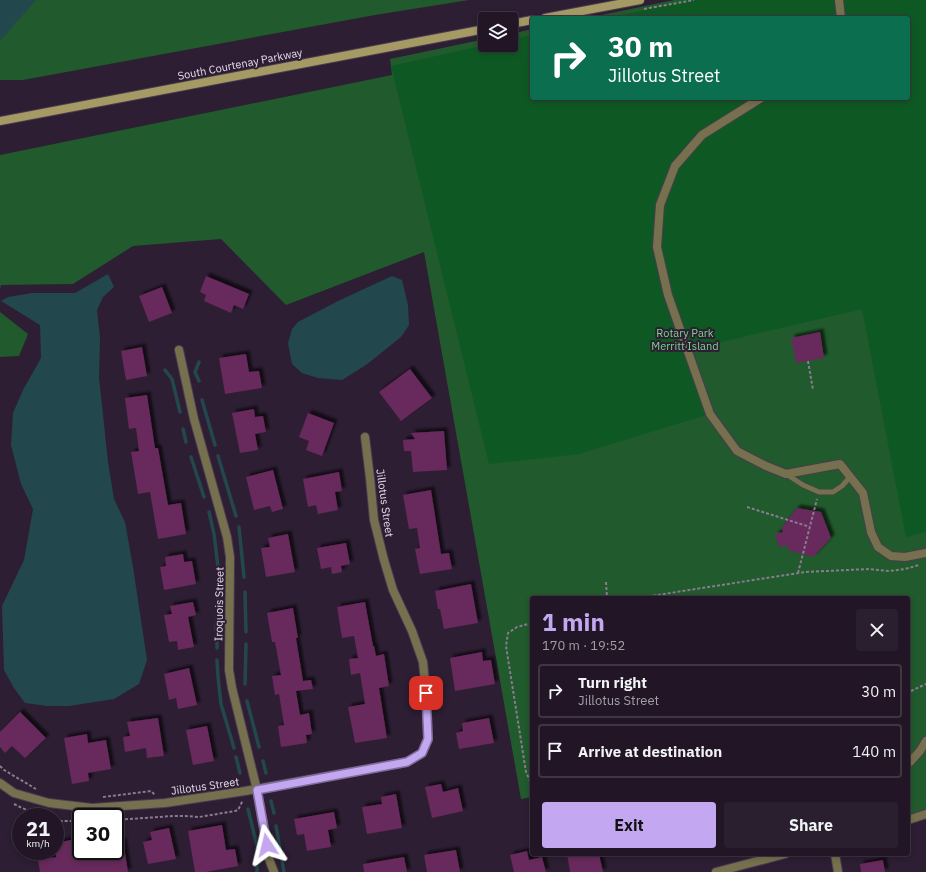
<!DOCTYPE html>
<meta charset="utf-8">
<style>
:root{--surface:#221626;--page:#2a1f2e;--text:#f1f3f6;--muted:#a29fa7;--line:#3f3543;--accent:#c4a7f1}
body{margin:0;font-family:"IBM Plex Sans",sans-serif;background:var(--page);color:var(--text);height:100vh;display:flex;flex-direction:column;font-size:15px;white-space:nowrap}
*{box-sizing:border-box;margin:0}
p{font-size:13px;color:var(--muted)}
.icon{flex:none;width:22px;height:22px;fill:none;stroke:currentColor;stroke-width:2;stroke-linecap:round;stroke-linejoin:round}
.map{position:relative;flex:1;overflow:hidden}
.drawer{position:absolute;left:530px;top:596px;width:380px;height:260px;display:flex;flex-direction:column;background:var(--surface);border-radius:4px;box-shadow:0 2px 6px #0003,0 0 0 1px var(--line)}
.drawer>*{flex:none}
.banner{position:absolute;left:530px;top:16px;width:380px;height:84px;border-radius:4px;box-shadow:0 2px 6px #0003,0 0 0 1px var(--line);background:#0b6e4f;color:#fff;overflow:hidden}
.controls{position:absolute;left:478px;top:12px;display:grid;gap:8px}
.controls a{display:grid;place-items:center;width:40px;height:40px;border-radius:4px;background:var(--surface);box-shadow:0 2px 6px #0003,0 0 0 1px var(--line);font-size:20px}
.speed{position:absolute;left:12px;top:808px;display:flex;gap:8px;font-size:20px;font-weight:700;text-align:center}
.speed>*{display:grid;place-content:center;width:52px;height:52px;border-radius:50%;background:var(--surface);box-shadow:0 2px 6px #0003,0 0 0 1px var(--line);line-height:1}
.speed small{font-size:10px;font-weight:400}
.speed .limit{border:2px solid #111;border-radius:6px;background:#fff;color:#111}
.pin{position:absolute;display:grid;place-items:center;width:34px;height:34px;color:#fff;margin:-17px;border-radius:8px;box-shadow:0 2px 6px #0006}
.me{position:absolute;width:44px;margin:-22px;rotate:350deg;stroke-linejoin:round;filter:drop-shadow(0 0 3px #0008)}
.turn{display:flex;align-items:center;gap:14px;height:84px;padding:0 12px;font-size:18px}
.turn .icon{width:52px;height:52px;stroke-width:2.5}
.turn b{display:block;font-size:28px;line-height:34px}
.round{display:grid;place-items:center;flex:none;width:42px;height:42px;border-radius:4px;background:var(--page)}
.head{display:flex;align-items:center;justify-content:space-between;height:68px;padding:0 12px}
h1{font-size:24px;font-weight:800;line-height:30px;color:var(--accent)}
.primary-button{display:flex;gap:8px;margin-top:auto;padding:8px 12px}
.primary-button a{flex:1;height:46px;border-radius:4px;background:var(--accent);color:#111;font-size:16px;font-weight:800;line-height:46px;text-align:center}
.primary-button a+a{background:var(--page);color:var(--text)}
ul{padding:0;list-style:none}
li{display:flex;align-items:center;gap:12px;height:54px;margin:0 8px 6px;padding:0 4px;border:2px solid var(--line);border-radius:4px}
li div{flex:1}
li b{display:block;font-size:15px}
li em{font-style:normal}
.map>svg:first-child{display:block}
</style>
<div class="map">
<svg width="926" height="872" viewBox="0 0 926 872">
<defs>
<filter id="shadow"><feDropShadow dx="3.5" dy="-3.5" stdDeviation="1" flood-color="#0009"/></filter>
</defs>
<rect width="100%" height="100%" fill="#2d1e33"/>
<path fill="#215a2c" d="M0,0h469l-94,15 -352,65h-23z
M674,0h252v814l-18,5v-221h-376v199l-11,2 -97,-547 -138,53 -65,-66 -88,7 -60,38 -72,1 -1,4v-134l392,-80 -2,-16 95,-20v6h26v-11l21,-5v69h376v-80h-321z
M0,312l28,22 -9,22 -19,1z"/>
<path fill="#0e5923" d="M690,0h236v532l-20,5 -44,-228 -175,41 23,64 -131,40 -90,10 -98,-398 95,-21h25v-5l21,-5v63h376v-80h-300z"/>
<path fill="#22484d" d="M0,0h36l-36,41z
M108,274l6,13 -11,10 -6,13 3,28 -1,39 9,85 6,37 11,23 8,45 14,93 -8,24 -25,15 -45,7h-22l-22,-3 -11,-15 -10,-18 -2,-64 22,-46 9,-51 -12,-25 -10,-39 2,-32 10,-23 18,-32 -1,-33 -39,-24 7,-4 24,-4h43z
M392,276l10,4 6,25 1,20 -8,12 -35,28 -24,15 -24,-2 -16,-5 -10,-9 -4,-21 4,-14 6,-7 40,-21z"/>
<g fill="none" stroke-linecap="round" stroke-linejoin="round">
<path stroke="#22484d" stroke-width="3.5" d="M199,362l-4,10 4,9
M165,370l7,9 8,33
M202,400l13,45
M183,429l3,13
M218,456l18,60
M191,457l13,40
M209,512l5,22 4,33
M239,527l5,50
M245,592l1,40
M216,630l2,-26v-24
M217,642v6
M217,660l1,17 3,27 13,44
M245,684l1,-40
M247,701l12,46
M236,757l4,16
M263,761l3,12
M271,801l3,12
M248,809l9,37
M276,826l8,46
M257,872v-8"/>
</g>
<path fill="#67295b" filter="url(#shadow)" d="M206,276l43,18 -6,15 -9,-4 -3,8 -27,-12 2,-6 -6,-3z
M162,287l10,26 -23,9 -10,-26z
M820,332l4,26 -28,5 -5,-25z
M142,347l5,29 -21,4 -5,-29z
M246,354l3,18 10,-1 3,17 -37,6 -6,-36z
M410,369l22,29 -31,23 -22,-29z
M147,395l8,53h3l10,57 13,-2 5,31 -28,5 -8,-47 -12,2 -7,-42 8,-1 -3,-23 -7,1 -4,-31z
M254,409l1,8 8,-1 3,16 -11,2 3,16 -18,3 -8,-40z
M308,413l26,10 -12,33 -16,-6 3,-9 -10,-4z
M444,431l3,39 -34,2 -2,-21h-7l-1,-11 12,-1 -4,-6z
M273,470l10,39 -11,3 -2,-6 -16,4 -8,-33z
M339,472l3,19 -7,1 3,18 -20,4 -2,-9 -8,2 -5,-28z
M431,490l10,64 8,-1 3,16 -32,5 -5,-25 5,-1 -3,-20 -8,1 -6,-34z
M797,508l24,4 10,26 -18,19 -25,-7 -1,-5 -8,2 -4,-13 8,-2 -1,-5z
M288,534l7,38 -29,5 -5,-29 9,-1 -2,-9z
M346,543l4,21 -9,2 1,6 -10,2 -1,-7 -10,2 -4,-21z
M183,554l1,8 8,-1 4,23 -32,6 -4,-23 6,-1 -1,-9z
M471,584l7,39 -34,6 -4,-20h-2l-3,-18z
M193,602l3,13 -8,2 6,30 -16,3 -1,-9 -8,1 -5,-27 8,-1 -2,-8z
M365,602l8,44h1l2,10 8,-2 5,32 -10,2 8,50 -32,5 -7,-36 17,-3 -5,-31 -9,2 -2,-16 9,-1 -4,-22 -12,2 -5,-31z
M293,608l5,30h-2l7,43 8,-1 2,9 -17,2 4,24 9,-2 3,21 -6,1 1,8 -26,4 -3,-21 6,-1 -5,-31 -4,1 -3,-19 9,-1 -6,-33h-3l-5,-29z
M482,652l1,9 8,-1 4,24 -40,7 -5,-33z
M189,668l8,37 -19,4 -2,-11 -7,2 -5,-26z
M20,712l26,26 -21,20 -13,-12 -7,7 -5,-6v-15z
M158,718l6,38 -17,2 -1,-10 -21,4 -2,-15 7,-1 -3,-14z
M489,718l5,25 -35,6 -3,-16 7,-2 -1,-8z
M207,726l7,35 -21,4 -7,-35z
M87,734l1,9 18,-3 5,29 -23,4 1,8 -17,3 -8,-46z
M441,784l2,8 15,-4 5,23 -31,7 -7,-31z
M396,794l6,34 -35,6 -5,-27 20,-3 -1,-7z
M334,812l3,16 -9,2 3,17 -24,4 -3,-17 -7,1 -3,-16z
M222,825l4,25 9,-1 3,17 -32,6h-11l-7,-41z
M169,828l7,31 -28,5 -5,-22 9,-2 -2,-8z
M71,840l3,17 32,-5v-1h9v-9l8,-1 5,31h-88l-2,-12 18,-3 -1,-14z
M456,850l4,22h-33l-3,-17z
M527,851l2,9 13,-3 4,15h-32l-4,-17z
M567,854h32l4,18h-33z
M404,857l3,15h-43l-1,-8z
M883,860l2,12h-24l-1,-8z"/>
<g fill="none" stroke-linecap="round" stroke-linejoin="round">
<g stroke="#4a3c50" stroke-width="6">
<path id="service" d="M786,474l17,11 16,7h14l9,-6 8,-9"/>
</g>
<g stroke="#4a3c50" stroke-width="10">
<path id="minor" d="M839,0l2,18
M761,98l-59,37 -27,31 -15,39 -3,42 11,48 42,119 27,37 29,15 20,8 54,-10 23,29 8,39 7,15 13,9 14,1 21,-4
M179,350l15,69 33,118 3,20 -1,113 3,18 25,102 12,69 5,13
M908,763l2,-1 10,-11 6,-10
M0,783l14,10 35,10 43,5 73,-5 80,-12 162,-29 15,-9 6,-14 -2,-46 -3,-31 -11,-31 -19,-41 -9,-30 -10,-40 -4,-42 -5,-41
M835,854l3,18"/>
</g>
<g stroke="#4a3c50" stroke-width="10">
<path id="tertiary" d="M908,820l18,-6
M716,872l69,-18"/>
</g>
<g stroke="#4a3c50" stroke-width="10">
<path id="secondary" d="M545,18l95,-18
M511,24l21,-4
M0,121l485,-92"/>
</g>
<path stroke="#897c8e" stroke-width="2" stroke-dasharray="3 2" stroke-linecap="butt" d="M644,9l50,-9
M808,361l5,29
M747,507l63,20
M798,573l19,-74
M606,582l1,16
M564,597v1
M638,598l167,-26 64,-3 20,2 16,-2 14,-4
M532,623l-15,4 -9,6 -2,13 20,126 5,11h1
M908,695l3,-4 15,-7
M0,766l4,4 32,19
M103,797l48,-6 4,4
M14,804l8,4 25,9
M55,819l6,2h20
M115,820l58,-4h12l14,1 36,-6 3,-1 5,-10"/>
<use href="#service" stroke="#77704e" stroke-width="5"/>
<use href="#minor" stroke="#77704e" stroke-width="8"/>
<use href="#tertiary" stroke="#77704e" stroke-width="8"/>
<use href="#secondary" stroke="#a69a64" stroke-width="8"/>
</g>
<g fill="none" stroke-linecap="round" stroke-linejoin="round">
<g stroke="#7f6d9d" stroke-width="10">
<path id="route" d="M267,845l-10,-55 150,-28 15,-9 6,-14 -2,-46"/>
</g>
<use href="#route" stroke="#c4a7f1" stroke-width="7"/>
</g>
<g text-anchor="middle" stroke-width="4" stroke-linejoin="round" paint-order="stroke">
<g font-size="11" fill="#e4dae9" stroke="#2d1e33">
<text transform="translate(240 64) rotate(-11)" y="4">South Courtenay Parkway</text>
<text transform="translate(385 503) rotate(82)" y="4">Jillotus Street</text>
<text transform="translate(219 604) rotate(-89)" y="4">Iroquois Street</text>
<text transform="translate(205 786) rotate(-8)" y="4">Jillotus Street</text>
</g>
<g font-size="11" fill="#7bd78a" stroke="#2d1e33">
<text x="685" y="337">Rotary Park<tspan x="685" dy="13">Merritt Island</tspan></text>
</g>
</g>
</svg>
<div class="controls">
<a><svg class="icon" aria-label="layers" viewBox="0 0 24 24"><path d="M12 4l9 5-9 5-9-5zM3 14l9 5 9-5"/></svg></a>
</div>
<div class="speed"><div>21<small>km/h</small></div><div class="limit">30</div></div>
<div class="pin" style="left:426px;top:693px;background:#d93025"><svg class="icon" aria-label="arrive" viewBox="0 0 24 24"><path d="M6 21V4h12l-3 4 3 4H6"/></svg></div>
<svg class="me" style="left:267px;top:845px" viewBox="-20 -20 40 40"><path d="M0-17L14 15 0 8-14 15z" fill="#c4a7f1" stroke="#fff" stroke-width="4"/></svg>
<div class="banner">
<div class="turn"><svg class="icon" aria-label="right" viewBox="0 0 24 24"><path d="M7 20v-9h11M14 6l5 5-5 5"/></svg><div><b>30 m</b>Jillotus Street</div></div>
</div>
<section class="drawer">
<div class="head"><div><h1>1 min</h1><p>170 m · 19:52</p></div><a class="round"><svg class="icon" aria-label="close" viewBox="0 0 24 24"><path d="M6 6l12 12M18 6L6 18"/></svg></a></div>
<ul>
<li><svg class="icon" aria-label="right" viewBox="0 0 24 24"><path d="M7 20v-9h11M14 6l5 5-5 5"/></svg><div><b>Turn right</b><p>Jillotus Street</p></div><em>30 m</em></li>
<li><svg class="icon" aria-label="arrive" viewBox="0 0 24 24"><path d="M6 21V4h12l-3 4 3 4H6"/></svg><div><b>Arrive at destination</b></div><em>140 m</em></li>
</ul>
<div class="primary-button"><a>Exit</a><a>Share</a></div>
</section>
</div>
